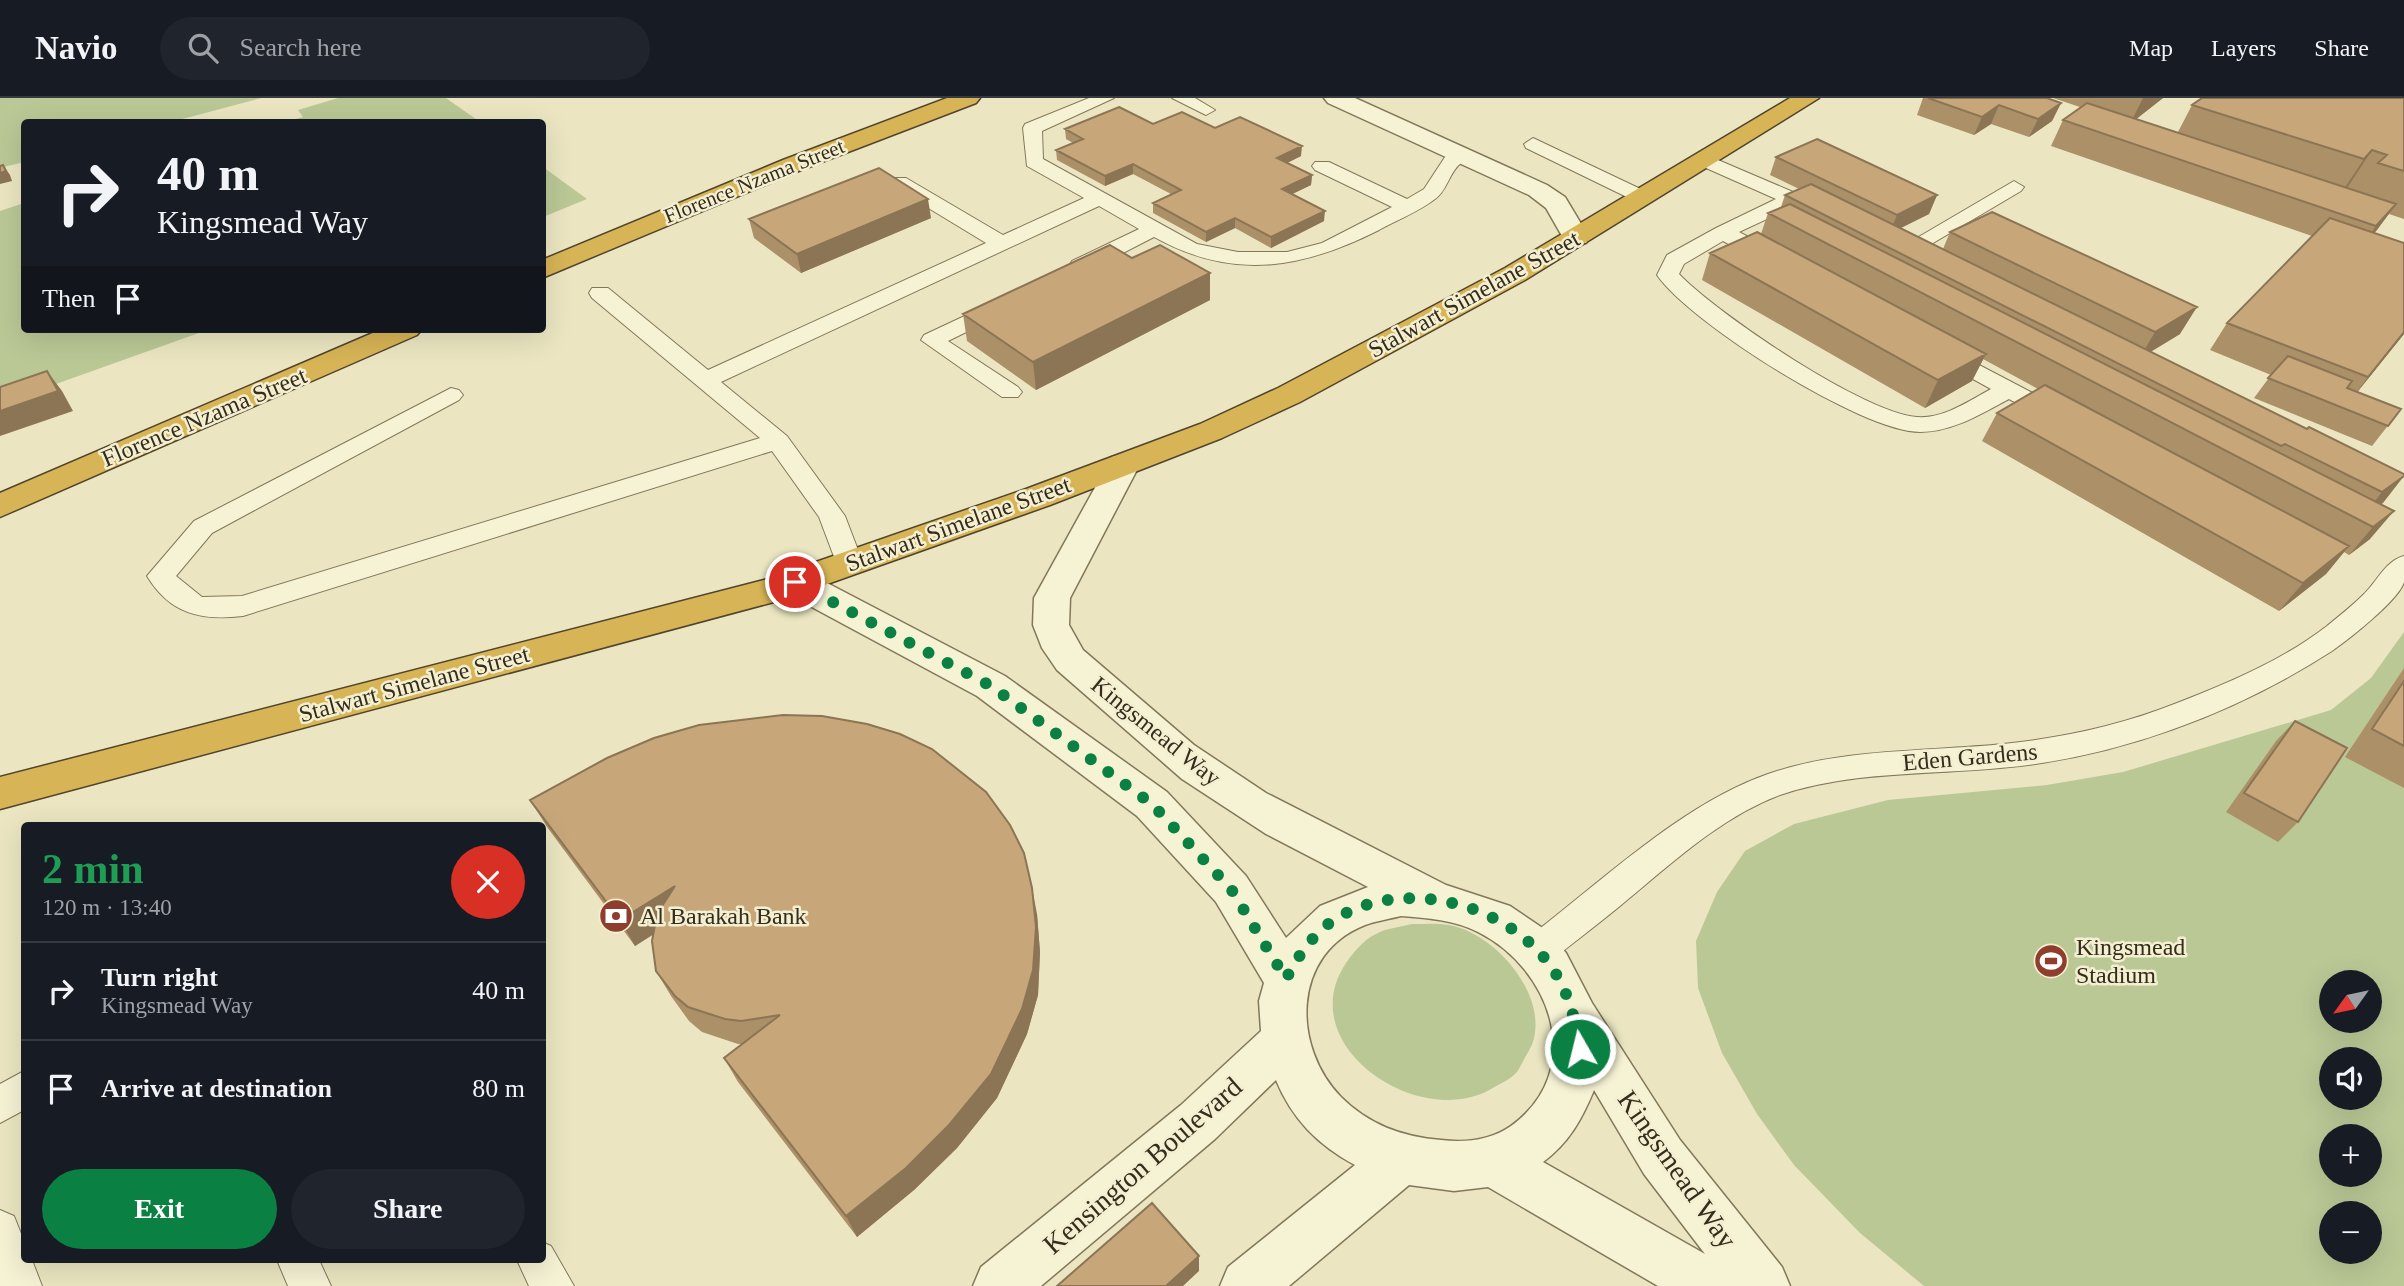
<!DOCTYPE html>
<meta charset="utf-8">
<style>
:root{--surface:#171b24;--page:#20242c;--text:#f1f3f6;--muted:#9ea1a6;--line:#363941;--accent:#0b8043}
body{margin:0;font-family:"Times New Roman",serif;background:var(--page);color:var(--text);height:100vh;display:flex;flex-direction:column;font-size:26px;white-space:nowrap}
*{box-sizing:border-box;margin:0}
p{font-size:23px;color:var(--muted)}
.icon{flex:none;width:38px;height:38px;fill:none;stroke:currentColor;stroke-width:2;stroke-linecap:round;stroke-linejoin:round}
.map{position:relative;flex:1;overflow:hidden}
.panel{position:absolute;left:21px;top:724px;width:525px;height:441px;display:flex;flex-direction:column;background:var(--surface);border-radius:7px;box-shadow:0 7px 28px #0002}
.panel>*{flex:none}
.top-card{position:absolute;left:21px;top:21px;width:525px;height:214px;border-radius:7px;box-shadow:0 7px 28px #0002;background:#171b24;color:var(--text);overflow:hidden}
.needle{width:46px;rotate:237deg}
.fabs{position:absolute;left:2319px;top:872px;display:grid;gap:14px}
.fabs a{display:grid;place-items:center;width:63px;height:63px;border-radius:50%;background:var(--surface);box-shadow:0 7px 28px #0002;font-size:35px}
.pin{position:absolute;display:grid;place-items:center;width:60px;height:60px;color:#fff;margin:-30px;border:4px solid #fff;border-radius:50%;box-shadow:0 2px 7px #0007}
.me{position:absolute;width:77px;margin:-38px;rotate:352deg;stroke-linejoin:round;filter:drop-shadow(0 0 5px #0008)}
.turn{display:flex;align-items:center;gap:24px;height:147px;padding:0 21px;font-size:32px}
.turn .icon{width:91px;height:91px;stroke-width:2.5}
.turn b{display:block;font-size:49px;line-height:60px}
.then{display:flex;align-items:center;height:66px;padding:0 21px;background:#0003;gap:14px;font-size:26px}
.round{display:grid;place-items:center;flex:none;width:74px;height:74px;border-radius:37px;background:var(--page)}
.headline{display:flex;align-items:center;justify-content:space-between;height:119px;padding:0 21px}
h1{font-size:42px;font-weight:600;line-height:52px;color:#1e9e55}
.cta{display:flex;gap:14px;margin-top:auto;padding:14px 21px}
.cta a{flex:1;height:80px;border-radius:42px;background:var(--accent);color:#fff;font-size:28px;font-weight:600;line-height:80px;text-align:center}
.cta a+a{background:var(--page);color:var(--text)}
ul{padding:0;list-style:none}
li{display:flex;align-items:center;gap:21px;height:98px;padding:0 21px;border-top:2px solid var(--line)}
li div{flex:1}
li b{display:block;font-size:26px}
li em{font-style:normal}
header{display:flex;align-items:center;gap:42px;box-sizing:border-box;height:98px;padding:0 35px;background:var(--surface);border-bottom:2px solid var(--line)}
header strong{font-size:33px}
nav{display:flex;gap:38px;margin-inline-start:auto;font-size:24px}
.search{width:490px;height:63px;background:var(--page);display:flex;align-items:center;gap:18px;box-sizing:border-box;padding:0 24px;border-radius:38px;color:var(--muted);font-size:26px}
.map>svg:first-child{display:block}
</style>
<header>
<strong>Navio</strong>
<div class="search"><svg class="icon" aria-label="search" viewBox="0 0 24 24"><circle cx="10" cy="10" r="6"/><path d="M15 15l6 6"/></svg>Search here</div>
<nav><a>Map</a><a>Layers</a><a>Share</a></nav>
</header>
<div class="map">
<svg width="2404" height="1188" viewBox="0 0 2404 1188">
<rect width="100%" height="100%" fill="#ebe6c1"/>
<path fill="#bac896" fill-rule="evenodd" d="M0,0h262l-91,24h-147v40l-24,6z
M338,0h108l34,24h-195l18,-5 -5,-7z
M543,69l44,32 -44,18z
M24,105v126h186l-210,75v-193z
M2404,534v654h-480l-64,-53 -66,-68 -37,-51 -35,-61 -24,-65 -2,-47 21,-49 28,-41 49,-27 94,-24 159,-15 76,-13 208,-62 40,-32zM2331,884h39v38h-39zM2331,961h39v38h-39zM2331,1038h39v38h-39zM2331,1115h39v38h-39z
M1412,826c12,0 25,-1 37,1 45,8 96,66 85,113 -2,10 -10,20 -14,29 -5,11 -19,16 -29,22 -72,42 -200,-44 -145,-126 8,-11 17,-23 30,-29 10,-6 25,-7 36,-10z"/>
<g fill="none" stroke-linecap="round" stroke-linejoin="round">
<g stroke="#83775a" stroke-width="2">
<path id="lane" d="M1089,0h25l-72,33 1,28 154,85 41,8h49l35,-9 70,-36 -77,-37 -3,-4 3,-4h14l78,37 17,-10 21,-32 18,-8 10,6c-4,5 -8,5 -13,9 -11,9 -13,27 -25,35 -17,13 -38,21 -56,31 -77,39 -146,51 -225,7l-66,34h-16l-3,-5 3,-5 67,-32 -40,-23 -378,176 66,54 58,80 18,47 -4,7 -10,2 -10,-2 -20,-53 -47,-66 -529,165c-42,5 -73,-2 -96,-40l47,-55 257,-133 8,2 4,5 -4,5 -247,133 -36,43 26,21 40,-1 518,-158 -168,-140 -3,-5 3,-5h16l100,82 278,-127 -94,-57 -3,-4 3,-4h14l97,57 81,-37 -57,-32 -4,-38 2,-4z
M1172,0h23l20,12 -9,5z
M1533,40l116,55 3,4 -3,4h-14l-109,-53 -2,-4z
M1704,56l96,41 16,10 -10,6 -13,-4 -54,25 44,23 3,5 -3,5h-16l-44,-24 -39,23 -5,10c37,39 186,140 238,143 26,2 52,-16 74,-28l-58,-32 -4,-5 4,-5 8,-2 128,67 3,5 -3,5h-18l-42,-23c-28,15 -57,33 -89,33 -58,0 -230,-109 -263,-157l10,-20 49,-27 60,-29 -79,-35 -3,-4 3,-4z
M2014,83l10,6 -3,4 -110,65h-14l-4,-4z
M1001,201l11,7 -3,5 -61,30 70,46 4,5 -4,5h-16l-81,-57 3,-5z
M2404,458c0,8 0,19 0,26 -5,18 -56,58 -72,69 -98,63 -215,107 -332,117 -72,7 -150,3 -220,27 -61,23 -110,70 -160,111 -23,19 -47,37 -71,56l-12,4 -12,-4 -5,-11 5,-11c73,-55 156,-136 243,-166 75,-26 156,-22 235,-30 59,-6 119,-19 174,-41 52,-20 106,-43 150,-77 12,-10 25,-20 36,-31 14,-13 22,-34 41,-39z
M24,973v39l-24,13v-39z
M0,1112l14,6 10,25v19h8l10,26h-42z
M542,1144l9,4 23,40h-45l-12,-26h25z
M277,1162h42l12,26h-43z"/>
</g>
<g stroke="#83775a" stroke-width="3">
<path id="street" d="M1324,0h31l192,87 18,12 24,40 -3,6h-20l-20,-35 -17,-13 -201,-92z
M1124,356l12,3 4,7 -70,134 -1,27 14,25 111,95 72,48 180,92 64,21 37,25 19,22 26,50 88,137 102,127 8,19h-132l-170,-99 -34,4 -45,-6 -120,101h-69l8,-19 127,-102c-37,-20 -63,-46 -79,-85l-61,59 -174,147h-68l8,-19 200,-162 80,-74 -2,-30 5,-18 -48,-81 -79,-86 -160,-120 -195,-105 -5,-9 5,-9 13,-3 13,3 197,103 162,116 79,84 40,62 34,-32 48,-19 -102,-53 -84,-55 -125,-109 -15,-22 -9,-23 1,-27 74,-134 4,-7zM1401,818c26,2 54,4 77,16 74,37 109,139 33,194 -20,14 -46,17 -70,14 -38,-3 -72,-15 -100,-43 -49,-50 -50,-143 24,-172 11,-4 24,-6 36,-9zM1594,992l50,84 61,80 -162,-92c26,-19 39,-43 51,-72z"/>
</g>
<g stroke="#51442e" stroke-width="3">
<path id="highway" d="M947,0h33l-4,5 -175,67 -259,108v-18l241,-100z
M1790,0h29l-294,182 -225,122 -78,36 -172,67 -265,94 -785,210v-32l764,-197 262,-91 174,-65 78,-36 227,-120z
M382,231h40l-5,6 -417,182v-24z"/>
</g>
<use href="#lane" fill="#f6f2d4" fill-rule="evenodd"/>
<use href="#street" fill="#f6f2d4" fill-rule="evenodd"/>
<use href="#highway" fill="#d7b455" fill-rule="evenodd"/>
</g>
<path fill="#ab9068" d="M1923,0h124l14,5 -9,18 -23,16 -38,-13 -17,11 -57,-20z
M2053,0h110l-27,21 42,13 14,-27 212,-7v121l-15,-5 -15,19 30,101 -47,58 44,17 -29,37 -118,-48 17,-23 -61,-25 17,-27 85,-87 -261,-90 12,-26 17,-13z
M1153,26l62,4 86,28 -14,7 25,12 -1,10 -19,9 32,27 -53,27 -36,-20 -29,14 -53,-29v-10l18,-9 -38,-20 -28,12 -48,-26 -1,-10 17,-7 -7,-4 -1,-10z
M1776,59l161,38 -8,19 -29,14 43,21 7,-17 230,102 -30,18 157,77 97,45 -23,30 -11,35 -21,16 -5,-3 -18,22 -47,37 -297,-170 15,-28 41,-24 -55,-30 -11,22 -47,27 -223,-128 8,-27 51,-19 7,-21 13,-6 4,-12 14,-6 -29,-14z
M931,120l-130,55 -47,-35 -5,-19z
M1132,160l78,42 -174,90 -69,-49 -4,-27z
M2404,570v120l-59,-31z
M2295,623l3,101 -20,20 -52,-30 50,-71z
M530,702l507,114 3,38 -2,43 -11,39 -30,64 -40,50 -43,42 -57,47 -119,-155 -14,-24 19,-14h-5l-36,-12 -13,-11 -18,-25 -15,-25 -3,-37 -18,12 -88,-119z"/>
<path fill="#8b7555" d="M2143,0h20l-33,26z
M2061,5l-9,18 -23,16 9,-18z
M1999,7l-8,19 -17,11 8,-18z
M1302,48l-1,10 -24,12v-10z
M2372,52l-25,38 -9,10 26,-39z
M1133,66v10l-28,12v-10z
M3,67l7,10 2,6 -12,3v-11z
M1312,77l-1,10 -29,14v-10z
M1937,97l-8,19 -40,20 8,-19z
M928,101l3,19 -130,55 -4,-19z
M2396,106l-19,26 -19,22 18,-26z
M1325,113l-1,10 -53,27v-11z
M1235,120v10l-29,14v-10z
M1210,175v27l-174,90 -3,-28z
M2197,209l-17,27 -41,25 16,-27z
M2404,234v2l-57,71 21,-28z
M1986,256l-14,27 -47,27 13,-28z
M47,273l15,20 11,20 -73,25v-25z
M2404,378l-21,27 -24,18 23,-29z
M2394,413l-24,28 -21,16 24,-28z
M2349,448l-23,28 -47,37 24,-28z
M675,788l14,26 -54,34 -15,-26z
M1032,790l5,26 3,38 -2,43 -11,39 -30,64 -40,50 -43,42 -57,47 -11,-21z
M1199,1158v15l-16,15h-17z"/>
<path fill="#c7a779" stroke="#8b7555" stroke-width="2" d="M1928,0h119l14,5 -23,16 -39,-14 -17,12z
M2202,0h202v73l-26,-8 9,-8 -15,-5 -8,9 -172,-54z
M2087,5l309,101 -20,22 -313,-106z
M1119,9l34,17 29,-12 33,16 25,-11 62,29 -25,12 35,17 -30,14 43,22 -54,26 -36,-19 -29,14 -53,-29 28,-13 -48,-26 -28,12 -49,-26 27,-11 -18,-10z
M1817,41l120,56 -40,20 -121,-58z
M3,67l3,6 -6,2v-7z
M879,70l49,31 -131,55 -48,-35z
M1811,86l496,245 2,-2 95,47v2l-22,16 -97,-48 -4,2 -496,-251z
M1790,106l604,307 -21,16 -605,-314z
M1992,114l205,95 -42,25 -205,-100z
M2330,120l74,25v89l-36,45 -141,-54z
M1757,134l229,122 -48,26 -228,-127z
M1110,147l22,13 28,-13 50,28 -177,89 -70,-48z
M2288,258l64,25 -5,7 54,21 -13,17 -120,-48z
M47,273l11,20 -58,20v-24z
M2045,287l304,161 -46,37 -306,-170z
M2404,583v65l-32,-17z
M783,617l39,1 45,8 33,10 32,15 54,43 24,33 14,28 8,35 4,39 -3,43 -11,39 -31,65 -42,51 -43,43 -60,48 -122,-158 56,-43 -39,6 -16,-2 -37,-12 -13,-11 -19,-25 -4,-30 5,-27 18,-28 -55,34 -90,-120 77,-42 47,-20 45,-13z
M2295,623l52,27 -49,74 -54,-29z
M1152,1105l47,53 -33,30h-109z"/>
<g fill="none" stroke-linecap="round" stroke-linejoin="round">
<path stroke="#0b8043" stroke-width="12" stroke-dasharray="0 21.6" d="M795,484l196,104 161,118 79,85 55,90c13,-24 27,-46 51,-61 73,-44 185,-11 224,65 11,22 15,43 19,66"/>
</g>
<defs>
<g id="bank-disc" transform="scale(1.75)"><circle r="9.5" fill="#8f3d2d" stroke="#f3efd0"/><path d="M-6-4H6V4H-6ZM0-2.3a2.3 2.3 0 1 0 0 4.6a2.3 2.3 0 1 0 0-4.6Z" fill="#fff"/></g>
<g id="stadium-disc" transform="scale(1.75)"><circle r="9.5" fill="#8f3d2d" stroke="#f3efd0"/><path d="M0-5a6.5 5 0 1 0 0 10a6.5 5 0 1 0 0-10ZM-3.5-1.8h7v3.6h-7Z" fill="#fff"/></g>
</defs>
<g fill-rule="evenodd">
<use href="#bank-disc" x="616" y="818"/>
<use href="#stadium-disc" x="2051" y="863"/>
</g>
<g text-anchor="middle" stroke-width="5" stroke-linejoin="round" paint-order="stroke">
<g font-size="21" fill="#342c1d" stroke="#f3efd0">
<text transform="translate(754 83) rotate(-22)" y="7">Florence Nzama Street</text>
</g>
<g font-size="24" fill="#342c1d" stroke="#f3efd0">
<text transform="translate(1474 196) rotate(-29)" y="8">Stalwart Simelane Street</text>
<text transform="translate(204 319) rotate(-23)" y="8">Florence Nzama Street</text>
<text transform="translate(958 426) rotate(-20)" y="8">Stalwart Simelane Street</text>
<text transform="translate(414 586) rotate(-15)" y="8">Stalwart Simelane Street</text>
<text transform="translate(1156 633) rotate(39)" y="8">Kingsmead Way</text>
<text transform="translate(1970 659) rotate(-5)" y="8">Eden Gardens</text>
</g>
<g font-size="24" fill="#342c1d" stroke="#f3efd0" text-anchor="start">
<text x="640" y="826">Al Barakah Bank</text>
<text x="2076" y="857">Kingsmead<tspan x="2076" dy="28">Stadium</tspan></text>
</g>
<g font-size="28" fill="#342c1d" stroke="#f3efd0">
<text transform="translate(1142 1067) rotate(-41)" y="10">Kensington Boulevard</text>
<text transform="translate(1678 1071) rotate(55)" y="10">Kingsmead Way</text>
</g>
</g>
</svg>
<div class="fabs">
<a><svg class="needle" viewBox="-14 -14 28 28"><path d="M0-13l5 13h-10z" fill="#e53935"/><path d="M0 13l5-13h-10z" fill="#9ea1a6"/></svg></a>
<a><svg class="icon" aria-label="sound" viewBox="0 0 24 24"><path d="M4 9h4l5-4v14l-5-4H4zM17 9q2 3 0 6"/></svg></a>
<a>+</a>
<a>−</a>
</div>
<div class="pin" style="left:795px;top:484px;background:#d93025"><svg class="icon" aria-label="arrive" viewBox="0 0 24 24"><path d="M6 21V4h12l-3 4 3 4H6"/></svg></div>
<svg class="me" style="left:1580px;top:951px" viewBox="-20 -20 40 40"><circle r="17" fill="#0b8043" stroke="#fff" stroke-width="3"/><path d="M0-11L8 9 0 5-8 9z" fill="#fff"/></svg>
<div class="top-card">
<div class="turn"><svg class="icon" aria-label="right" viewBox="0 0 24 24"><path d="M7 20v-9h11M14 6l5 5-5 5"/></svg><div><b>40 m</b>Kingsmead Way</div></div>
<div class="then">Then<svg class="icon" aria-label="arrive" viewBox="0 0 24 24"><path d="M6 21V4h12l-3 4 3 4H6"/></svg></div>
</div>
<section class="panel">
<div class="headline"><div><h1>2 min</h1><p>120 m · 13:40</p></div><a class="round" style="background:#d93025;color:#fff"><svg class="icon" aria-label="close" viewBox="0 0 24 24"><path d="M6 6l12 12M18 6L6 18"/></svg></a></div>
<ul>
<li><svg class="icon" aria-label="right" viewBox="0 0 24 24"><path d="M7 20v-9h11M14 6l5 5-5 5"/></svg><div><b>Turn right</b><p>Kingsmead Way</p></div><em>40 m</em></li>
<li><svg class="icon" aria-label="arrive" viewBox="0 0 24 24"><path d="M6 21V4h12l-3 4 3 4H6"/></svg><div><b>Arrive at destination</b></div><em>80 m</em></li>
</ul>
<div class="cta"><a>Exit</a><a>Share</a></div>
</section>
</div>
